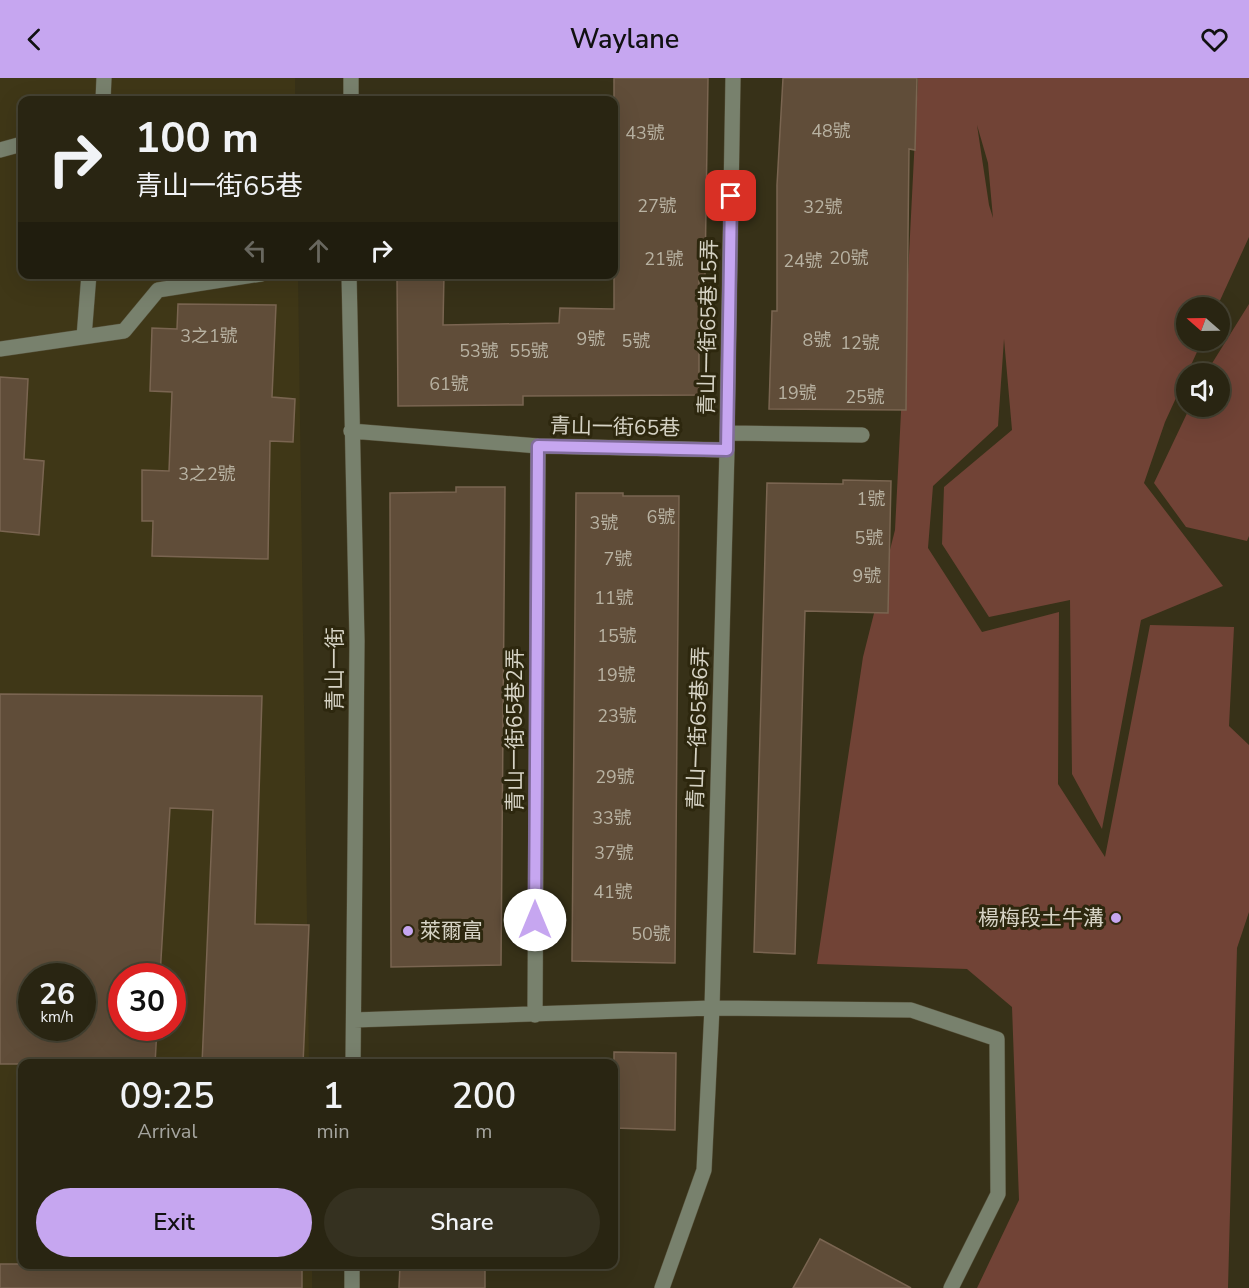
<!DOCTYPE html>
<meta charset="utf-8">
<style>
:root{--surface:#292512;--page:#353120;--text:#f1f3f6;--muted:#a5a59f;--line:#454232;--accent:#c6a6f0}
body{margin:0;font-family:"Nunito Sans","Noto Sans TC",sans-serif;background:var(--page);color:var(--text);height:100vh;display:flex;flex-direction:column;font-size:22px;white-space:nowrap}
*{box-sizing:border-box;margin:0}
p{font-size:20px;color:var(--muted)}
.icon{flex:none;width:33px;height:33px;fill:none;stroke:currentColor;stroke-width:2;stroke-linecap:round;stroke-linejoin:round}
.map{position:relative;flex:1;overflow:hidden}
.panel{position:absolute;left:18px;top:981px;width:600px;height:210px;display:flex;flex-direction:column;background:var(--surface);border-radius:12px;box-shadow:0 6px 24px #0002,0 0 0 2px var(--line)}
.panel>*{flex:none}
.guide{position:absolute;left:18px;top:18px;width:600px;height:183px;border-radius:12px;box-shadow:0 6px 24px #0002,0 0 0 2px var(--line);background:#292512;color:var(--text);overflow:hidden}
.needle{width:39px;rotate:290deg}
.buttons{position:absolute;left:1176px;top:219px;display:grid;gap:12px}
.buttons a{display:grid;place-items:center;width:54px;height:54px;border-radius:50%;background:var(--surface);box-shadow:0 6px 24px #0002,0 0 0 2px var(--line);font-size:30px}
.speed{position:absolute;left:18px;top:885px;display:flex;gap:12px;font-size:30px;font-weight:700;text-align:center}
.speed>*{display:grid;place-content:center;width:78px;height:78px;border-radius:50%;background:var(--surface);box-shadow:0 6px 24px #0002,0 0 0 2px var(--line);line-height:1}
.speed small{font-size:15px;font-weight:400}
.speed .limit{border:9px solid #d22;background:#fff;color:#111}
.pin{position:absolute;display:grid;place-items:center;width:51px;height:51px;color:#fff;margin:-26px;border-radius:12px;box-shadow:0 3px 9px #0006}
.me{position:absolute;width:66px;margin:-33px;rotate:0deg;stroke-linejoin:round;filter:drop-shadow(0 0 4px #0008)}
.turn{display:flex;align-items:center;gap:21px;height:126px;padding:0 18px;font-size:27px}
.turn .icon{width:78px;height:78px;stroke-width:2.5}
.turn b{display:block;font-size:42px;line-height:51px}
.lanes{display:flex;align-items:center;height:57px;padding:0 18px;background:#0003;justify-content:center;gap:30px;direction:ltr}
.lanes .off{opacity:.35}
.eta{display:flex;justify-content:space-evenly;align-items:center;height:102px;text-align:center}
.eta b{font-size:36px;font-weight:600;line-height:42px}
.action{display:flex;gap:12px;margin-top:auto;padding:12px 18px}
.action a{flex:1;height:69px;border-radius:36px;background:var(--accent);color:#111;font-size:24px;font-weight:600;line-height:69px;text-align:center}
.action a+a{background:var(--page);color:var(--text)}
header{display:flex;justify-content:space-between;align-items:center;height:78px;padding:0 18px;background:var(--accent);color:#111;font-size:27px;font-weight:600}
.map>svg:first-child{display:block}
</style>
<header><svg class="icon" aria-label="back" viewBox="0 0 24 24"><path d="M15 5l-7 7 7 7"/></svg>Waylane<svg class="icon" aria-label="heart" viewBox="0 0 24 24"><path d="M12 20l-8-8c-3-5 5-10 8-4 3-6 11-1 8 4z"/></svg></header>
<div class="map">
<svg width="1249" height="1210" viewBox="0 0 1249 1210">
<rect width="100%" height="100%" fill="#373118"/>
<path fill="#3f3717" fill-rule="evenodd" d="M0,0h295v22h-273v174l276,1 11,788 -287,1v200l290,1v23h-312zM32,898h50v52h-50zM122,898h50v52h-50z"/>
<path fill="#714336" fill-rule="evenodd" d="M918,0h331v159l-32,70 -31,1v32l16,1 -37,81 -21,61 79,103 -82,34 -39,209 -30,-55 -2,-174 -81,17 -47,-73 2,-57 68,-57 -8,-91 -6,87 -65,60 -5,62 54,84 77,-20 -1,172 47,73 45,-232 84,2 -5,99 20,19v167l-12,36 -9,340h-251l42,-88 -7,-193 -45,-38 -150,-5 46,-307 32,-127zM977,47l11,38 5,55 -4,-13z
M1249,226v232l-2,5 -61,-14 -32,-44 36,-76 30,-1v-32l-14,-1z"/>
<path fill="#604d39" stroke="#7a6551" stroke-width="1.5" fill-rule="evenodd" d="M614,0h94l-3,197h-6v120l-176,1v9l-125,1 -1,-132h47l-1,51 116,-2 1,-15 54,1z
M783,0h134l-2,72 -6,-1 -3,261 -137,-1 3,-98h5v-126z
M178,226l98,1 -4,92 23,2 -2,43 -23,-1 -2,118 -116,-3 1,-35h-11v-51l27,1 3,-79 -22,-1 2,-63 25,1z
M0,299l28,2 -4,80 20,2 -5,74 -39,-4z
M843,402l48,1 -3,132 -83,-2 -10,343 -41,-2 13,-469 76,1z
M456,409h49l-4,478 -110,2 -1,-474 66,-1z
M576,415h47v3h56l-4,467 -103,-2z
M0,616l262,2 -7,228 54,1 -6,139h-101l11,-254 -43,-2 -10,168h-38v52h35l-2,36h-155zM32,898h50v52h-50z
M614,974l62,1 -1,77 -61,-2z
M820,1161l91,49h-118z
M0,1186h302v24h-302z
M400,1186h85v24h-86z"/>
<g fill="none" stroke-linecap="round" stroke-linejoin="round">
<g stroke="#544e37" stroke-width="16">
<path id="minor" d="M103,22l1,-22
M351,22v-22
M0,72l22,-6
M349,196l8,367 -4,423
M84,259l5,-63
M0,271l124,-18 34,-41 103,-16
M351,353l187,15 189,4v-17l135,2
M727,355l6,-355
M535,937l3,-569
M354,942l358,-12 199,2 86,29 1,155 -47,94
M352,1210v-24
M662,1210l42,-118 8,-162 15,-558"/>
</g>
<use href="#minor" stroke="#78816d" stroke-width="15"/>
</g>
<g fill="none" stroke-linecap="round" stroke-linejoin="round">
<g stroke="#816c9c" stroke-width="15">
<path id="route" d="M535,842l3,-474 189,4 4,-254"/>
</g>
<use href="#route" stroke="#c6a6f0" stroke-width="10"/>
</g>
<g fill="#c6a6f0" stroke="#2d270e" stroke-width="2">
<circle cx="1116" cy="840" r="6"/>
<circle cx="408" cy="853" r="6"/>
</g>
<g text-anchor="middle" stroke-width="6" stroke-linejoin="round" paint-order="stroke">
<g font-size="18" fill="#b8b2a2">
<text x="831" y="59">48號</text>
<text x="645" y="61">43號</text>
<text x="657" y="134">27號</text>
<text x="823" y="135">32號</text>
<text x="849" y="186">20號</text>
<text x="664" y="187">21號</text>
<text x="803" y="189">24號</text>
<text x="209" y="264">3之1號</text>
<text x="591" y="267">9號</text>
<text x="817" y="268">8號</text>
<text x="636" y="269">5號</text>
<text x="860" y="271">12號</text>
<text x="479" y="279">53號</text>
<text x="529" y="279">55號</text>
<text x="449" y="312">61號</text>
<text x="797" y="321">19號</text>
<text x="865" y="325">25號</text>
<text x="207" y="402">3之2號</text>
<text x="871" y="427">1號</text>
<text x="661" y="445">6號</text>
<text x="604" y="451">3號</text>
<text x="869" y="466">5號</text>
<text x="618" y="487">7號</text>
<text x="867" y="504">9號</text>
<text x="614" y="526">11號</text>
<text x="617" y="564">15號</text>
<text x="616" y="603">19號</text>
<text x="617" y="644">23號</text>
<text x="615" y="705">29號</text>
<text x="612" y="746">33號</text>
<text x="614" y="781">37號</text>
<text x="613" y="820">41號</text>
<text x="651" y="862">50號</text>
</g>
<g font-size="21" fill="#d6d3c5" stroke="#2d270e">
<text transform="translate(708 249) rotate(-89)" y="7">青山一街65巷15弄</text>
<text transform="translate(615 349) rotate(1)" y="7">青山一街65巷</text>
<text transform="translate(335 591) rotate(-90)" y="7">青山一街</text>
<text transform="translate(698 650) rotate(-88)" y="7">青山一街65巷6弄</text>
<text transform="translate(515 652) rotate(-90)" y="7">青山一街65巷2弄</text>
</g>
<g font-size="21" fill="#d6d3c5" stroke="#2d270e" text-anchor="end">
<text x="1104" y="847">楊梅段土牛溝</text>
<text x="420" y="860" text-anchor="start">萊爾富</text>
</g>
</g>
</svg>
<div class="buttons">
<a><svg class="needle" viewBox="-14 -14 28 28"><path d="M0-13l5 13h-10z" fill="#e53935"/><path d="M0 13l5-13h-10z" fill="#a5a59f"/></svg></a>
<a><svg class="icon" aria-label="sound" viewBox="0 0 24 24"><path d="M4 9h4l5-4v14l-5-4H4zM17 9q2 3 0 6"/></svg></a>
</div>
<div class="speed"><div>26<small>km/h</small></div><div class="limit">30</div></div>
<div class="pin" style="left:731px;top:118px;background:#d93025"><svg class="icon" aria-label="arrive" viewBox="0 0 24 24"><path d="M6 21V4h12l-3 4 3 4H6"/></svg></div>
<svg class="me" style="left:535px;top:842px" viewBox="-20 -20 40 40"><circle r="19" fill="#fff"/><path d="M0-13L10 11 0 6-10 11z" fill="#c6a6f0"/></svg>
<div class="guide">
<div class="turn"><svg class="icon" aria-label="right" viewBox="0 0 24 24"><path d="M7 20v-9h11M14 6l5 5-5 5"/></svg><div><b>100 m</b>青山一街65巷</div></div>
<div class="lanes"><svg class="icon off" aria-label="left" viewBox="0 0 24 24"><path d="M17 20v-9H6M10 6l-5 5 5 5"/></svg><svg class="icon off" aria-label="ahead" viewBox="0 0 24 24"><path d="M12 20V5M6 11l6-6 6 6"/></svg><svg class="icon" aria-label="right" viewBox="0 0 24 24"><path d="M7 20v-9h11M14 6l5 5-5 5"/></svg></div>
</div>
<section class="panel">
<div class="eta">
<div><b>09:25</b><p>Arrival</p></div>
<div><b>1</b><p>min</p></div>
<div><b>200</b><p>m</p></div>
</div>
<div class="action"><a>Exit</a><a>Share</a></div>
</section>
</div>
